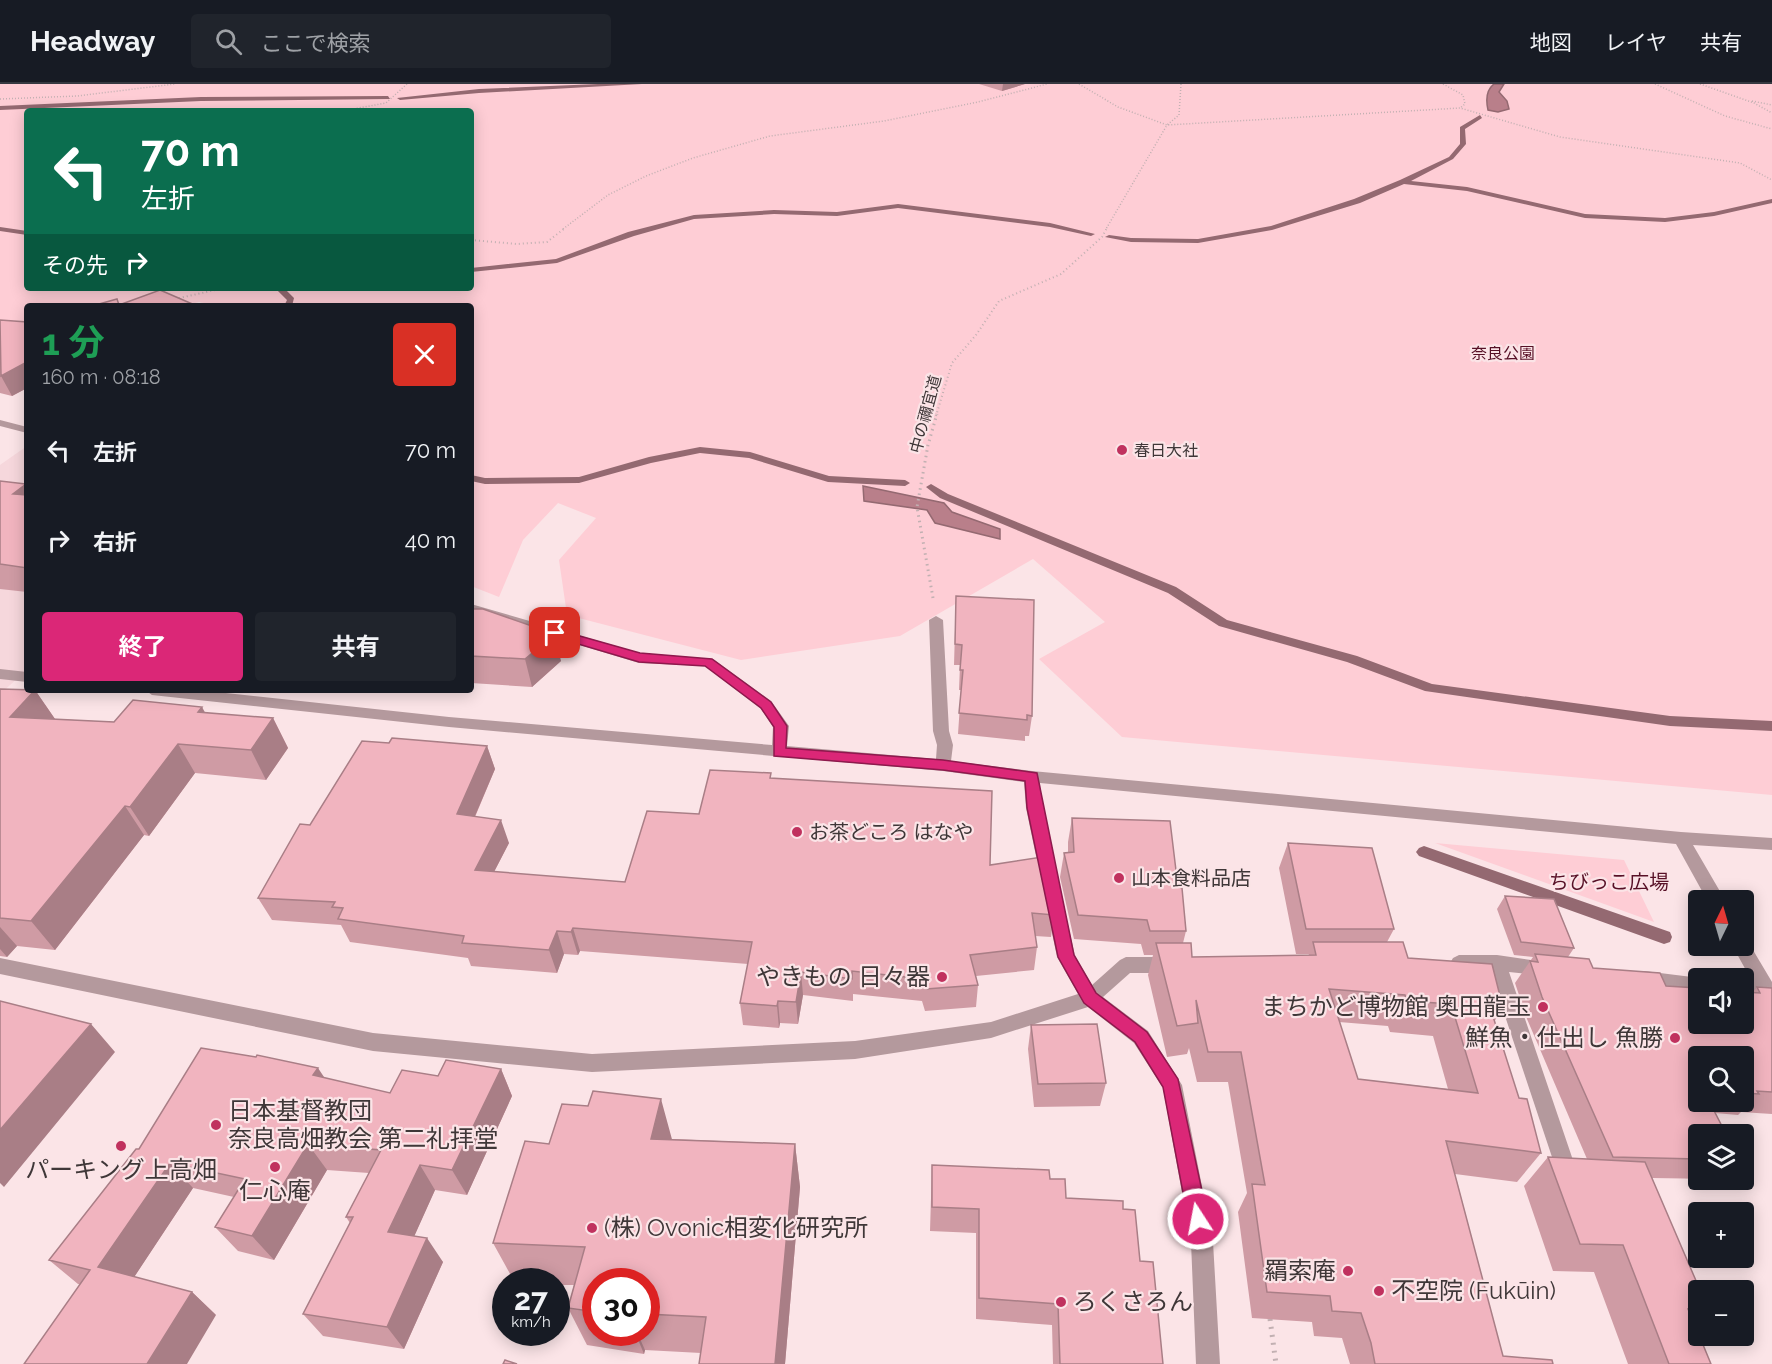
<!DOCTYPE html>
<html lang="ja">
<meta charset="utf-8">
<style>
:root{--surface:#171b24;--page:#20242c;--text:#f1f3f6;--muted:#9ea1a6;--line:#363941;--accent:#db2777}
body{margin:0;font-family:Raleway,"Noto Sans JP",sans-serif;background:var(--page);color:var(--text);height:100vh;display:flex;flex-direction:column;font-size:22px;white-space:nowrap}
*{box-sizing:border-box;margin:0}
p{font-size:20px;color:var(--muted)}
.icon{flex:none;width:33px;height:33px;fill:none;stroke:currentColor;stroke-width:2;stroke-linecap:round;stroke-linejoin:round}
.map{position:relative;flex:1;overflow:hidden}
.drawer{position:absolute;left:24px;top:219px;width:450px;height:390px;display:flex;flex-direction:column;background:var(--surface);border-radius:6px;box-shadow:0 3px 15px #0003}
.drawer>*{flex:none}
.hud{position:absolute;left:24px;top:24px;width:450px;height:183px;border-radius:6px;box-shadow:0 3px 15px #0003;background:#0b6e4f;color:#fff;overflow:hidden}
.needle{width:39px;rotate:5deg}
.buttons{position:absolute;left:1688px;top:806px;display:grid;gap:12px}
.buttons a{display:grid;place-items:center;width:66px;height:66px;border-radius:6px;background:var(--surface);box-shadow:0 3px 15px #0003;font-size:30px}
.speed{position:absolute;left:492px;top:1184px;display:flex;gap:12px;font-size:30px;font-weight:700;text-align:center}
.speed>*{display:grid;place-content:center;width:78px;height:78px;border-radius:50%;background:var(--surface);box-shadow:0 3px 15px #0003;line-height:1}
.speed small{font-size:15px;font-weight:400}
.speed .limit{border:9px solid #d22;background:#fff;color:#111}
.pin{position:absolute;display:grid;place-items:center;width:51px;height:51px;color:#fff;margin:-26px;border-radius:12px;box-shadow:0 3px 9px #0006}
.me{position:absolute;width:66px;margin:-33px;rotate:349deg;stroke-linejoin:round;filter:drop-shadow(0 0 4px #0008)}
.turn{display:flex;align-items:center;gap:21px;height:126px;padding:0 18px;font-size:27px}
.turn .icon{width:78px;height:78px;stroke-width:2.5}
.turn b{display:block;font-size:42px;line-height:51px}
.then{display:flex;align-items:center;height:57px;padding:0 18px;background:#0003;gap:12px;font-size:22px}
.round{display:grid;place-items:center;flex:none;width:63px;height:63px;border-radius:6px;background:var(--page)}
.head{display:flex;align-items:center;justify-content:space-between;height:102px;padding:0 18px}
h1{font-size:36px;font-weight:700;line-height:45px;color:#1e9e55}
.primary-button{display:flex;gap:12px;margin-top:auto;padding:12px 18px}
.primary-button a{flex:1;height:69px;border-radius:6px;background:var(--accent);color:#fff;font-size:24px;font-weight:700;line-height:69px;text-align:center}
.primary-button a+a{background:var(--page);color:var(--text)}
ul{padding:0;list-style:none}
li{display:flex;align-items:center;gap:18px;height:90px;padding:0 18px}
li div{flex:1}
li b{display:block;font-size:22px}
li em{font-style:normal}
header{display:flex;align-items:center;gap:36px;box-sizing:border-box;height:84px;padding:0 30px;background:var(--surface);border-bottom:2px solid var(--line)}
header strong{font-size:28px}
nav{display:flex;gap:33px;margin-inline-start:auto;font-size:21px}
.search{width:420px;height:54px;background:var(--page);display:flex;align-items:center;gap:15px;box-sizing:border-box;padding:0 21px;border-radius:6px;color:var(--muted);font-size:22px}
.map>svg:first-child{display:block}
</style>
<header>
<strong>Headway</strong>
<div class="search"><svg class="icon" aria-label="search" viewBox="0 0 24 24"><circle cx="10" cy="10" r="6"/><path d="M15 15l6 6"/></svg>ここで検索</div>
<nav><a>地図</a><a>レイヤ</a><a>共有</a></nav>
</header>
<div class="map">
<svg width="1772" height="1280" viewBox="0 0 1772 1280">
<rect width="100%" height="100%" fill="#fbe4e7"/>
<path fill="#f6d7dc" d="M27,362v231l-7,-1 -20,18v-229z"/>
<path fill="#fecdd5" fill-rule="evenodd" d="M0,0h1772v711l-650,-58 -83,-78 66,-37 -72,-63 -133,77 -159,24 -174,-45 -8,-55 37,-42 -38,-15 -35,37 -24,57 -28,-11v-280h-254l-18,-4 -16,4h-156v29l-27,-5zM27,27h444v177h-444z
M1435,759l189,17 30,62z"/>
<path fill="#b97f8a" stroke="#946971" stroke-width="1.5" d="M1494,0h10l-5,8 8,9 2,8 -11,3 -10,-2c-2,-9 -2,-20 6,-26z
M863,402l81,17 8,9 48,17v10l-65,-16 -8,-13 -63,-9z"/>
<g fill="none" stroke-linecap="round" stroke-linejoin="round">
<path fill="#946971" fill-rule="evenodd" d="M598,0h44l-163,9 -79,7 -3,-2 82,-9z
M388,12l2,3 -189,2 -201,9v-4l201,-9z
M1480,31l2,3 -17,11 1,15 -13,15 -42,22 56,6 118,27 80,4 49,-6 58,-13v4l-58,13 -49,6 -80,-4 -118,-27 -63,-7 -44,19 -88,27 -74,13 -67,-1 -26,-5 4,-2 22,3 67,1 73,-13 83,-27 46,-19 49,-23 11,-13v-17z
M898,120l152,19 45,11 -4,2 -41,-9 -152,-19 -61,8 -63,-2 -80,5 -60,17 -77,27 -86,9v-4l85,-9 72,-27 66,-17 80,-5 63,2z
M0,143l27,4v4l-27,-4z
M275,204h9l10,10 -2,8h-8l3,-6z
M700,363l50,5 79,24 76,4 5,3 -5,3 -77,-4 -79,-24 -49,-5 -49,10 -72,20 -94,1 -14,-3v-6l14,3 94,-1 70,-20z
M931,400l17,10 228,93 51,33 130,36 75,28 238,32 102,5v10l-102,-5 -245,-35 -78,-29 -128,-36 -51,-33 -228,-95 -14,-11z
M1424,762l246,86 2,5 -2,5 -6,2 -245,-88 -3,-4 3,-4z"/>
<path stroke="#c2b0b2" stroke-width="1.5" stroke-dasharray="1 2" stroke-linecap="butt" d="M1079,0l39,23 49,18 -61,104
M1181,0l-2,31 -12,10 293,-17 100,29 180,26 32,17
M1443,0l20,11 2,9 -5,4
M1655,0l70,32 47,13
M1700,0l54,19 18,10
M0,15l77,-3 98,-12
M1752,17l20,4
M342,27l44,-8 21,-19
M563,145l45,-34 38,-19 47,-18 77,-22 114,-15 94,-19 69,-18"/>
<path stroke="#c2b0b2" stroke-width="2" stroke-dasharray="1 3" stroke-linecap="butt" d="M471,156l46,4 30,-2 18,-14
M175,215l49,-11
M936,332l16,-53 24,-28 23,-34 62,-27 41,-37 5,-9"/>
<path stroke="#c2b0b2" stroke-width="3" stroke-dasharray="1.5 4" stroke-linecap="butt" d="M933,514l-16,-91 11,-62 9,-31"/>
<path stroke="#c2b0b2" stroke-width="5" stroke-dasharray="2 6" stroke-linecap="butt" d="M1270,1235l6,45"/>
<path fill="#b4999d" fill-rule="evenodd" d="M0,336l27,7v6l-27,-7z
M471,520l169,49 73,6 58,42 18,25 -2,20 149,13 1,-14 -4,-14 -4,-111 7,-4 7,4 6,111 4,14 -2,16 81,10 649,61 91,6v12l-79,-5 32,55h-18l-31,-56 -636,-61 2,25 33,148 17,29 28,-25 6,-3h45l6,3 3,5 -3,5 -6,3h-41l-27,24 45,34 34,54 31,157 7,122h-24l-5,-122 -28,-154 -29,-45 -46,-36 -97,31 -136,21 -263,13 -219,-21 -373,-77v-16l373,75 219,21 263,-13 136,-19 87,-28 -21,-37 -31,-149 -2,-26 -81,-11 -494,-44 -297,-32 -7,-5h53l251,27 323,28 1,-18 -12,-18 -56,-43 -66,-3 -168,-51z
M0,585l27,3v10l-27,-3z
M1743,854l4,2 25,42v19l-29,-3v-16l10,1 -21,-38h11z
M1459,871h38l55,8 3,5 -3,5 -6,3 -37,-4 67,197 -3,7 -7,3 -7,-3 -3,-7 -66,-198 -37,-3 -3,-5 3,-5z
M1644,887l56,7h-2v15l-60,-8 -3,-6 3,-6z"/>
</g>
<path fill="#cf9ba4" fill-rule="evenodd" d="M979,0h46l-23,7z
M0,236l27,2v66l-15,8 -12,-3z
M0,397l26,3 1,2v106l-27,-3z
M956,512l76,120 -3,20h-4v5l-67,-7 3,-44h-2l1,-25h-6z
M471,525l90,52 -29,26 -61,-4z
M0,605l35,1 20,29 59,3 91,-9 68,5 15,30 -22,32 -71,-7 -46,63 -5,-1 -89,115 -38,-4 -10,11 -7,-1z
M389,659l98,3 8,23 -20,48 34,26 -15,29 131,10 74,-68 72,-41v5l219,87 64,50 -3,22 -16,-1 2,11 -3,23 -58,6 2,9 -2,22 -51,4 -3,-10 -69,-7v7l-50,-6 -5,29 -18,-1 -1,5 -36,-3 -3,-22 8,-39 -168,-13 -2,4 -14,-1 -7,19 -86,-7 -3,-8 -118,-16 -9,-17 -69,-5 -14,-22 52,-73z
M1072,734l106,69 8,44 -3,12 9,14 116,-1 1,-2h-13l-17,-86 9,-25 106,86 -7,13 21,16 95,50 -9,14 25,76 22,55 -24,29 -62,-8 48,182 50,8h-203l-8,-26 -28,-2 -2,-14 -60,-4 -14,-106 9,-19 -19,-111h-31l-8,-34 -2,6 -20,3 -19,-82 5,-20h-9l-3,-11 -67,-5 -14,-62 4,-24h4v-11zM1339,938l49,4 2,6 43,4 15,53 -90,-10z
M1505,812l69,52 -6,9 25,11 73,18 87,6 4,-5 15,1v126l-31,-2 -3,3 -23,-2 -17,21v45h19l-65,-1 46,112v28l-5,3 18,43h-83l-34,-92 -41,-1 -29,-85 24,-29 39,2 -60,-140 -12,-36 18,-26 -19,-2 -17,-46zM1698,972h45v45h-45z
M1031,941l75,58 -6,23 -66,1 -6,-58z
M501,985l11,27 -45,99 -32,-5 -21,46 29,26 -39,87 -81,-13 -20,-22 47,-91 -4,-6 23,-44 -42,-3 -53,90 -36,-9 -23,-24 19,-30 -41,-9 -59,89 58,15 24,23 -138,-31 -29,-24 90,-111 185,-71 66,15 48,-17z
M672,1055l123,5 5,43 -15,177h-86l2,-11 -56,-3 -1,4 -57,-9 -19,-37 6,-23h-18v-4h-42l-21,-38 56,-99zM596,1197h50v51h-50z
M932,1081l118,14 16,19 57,11 17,52 23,103h-110l-1,-39 -76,-6v-86l-46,-2z"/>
<path fill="#a97e86" d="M1003,0h22l-23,7z
M27,278v26l-15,8 -11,-20z
M26,400l1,2v31l-14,-23z
M555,550l6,27 -29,26 -7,-28z
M35,606l20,29 -45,-2z
M202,623l16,29 -20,-24z
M273,634l15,30 -22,32 -15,-30z
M178,660l17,29 -46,63 -19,-29z
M487,662l8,23 -29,68 -9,-23z
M125,722l19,29 -89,115 -24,-29z
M501,736l8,23 -26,50 -8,-23z
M0,843l17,19 -10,11 -7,-8z
M573,844l7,23 -2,4 -7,-23z
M557,847l7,23 -7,19 -8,-23z
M801,888l2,23 -5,29 -2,-22z
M778,917l2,22 -1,5 -2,-22z
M91,940l24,28 -111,135 -4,-4v-53z
M318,984l18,27 -23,-20z
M501,985l11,27 -45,99 -15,-25z
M661,1015l12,44 -22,-4z
M308,1060l19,26 -53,90 -22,-24z
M795,1060l5,43 -15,177h-10z
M170,1079l23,25 -68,103 -27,-24z
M420,1081l15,25 -30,67 -17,-25z
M427,1154l16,24 -39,87 -17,-22z
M192,1208l24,23 -29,49h-40z
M635,1248h2l8,18 -1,4z"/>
<path fill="#f1b4bf" stroke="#a97e86" stroke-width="1.5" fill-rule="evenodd" d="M160,206l37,16h-105l25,-7 2,6z
M0,236l27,2v40l-26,14z
M0,397l26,3 -13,10 14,1v73l-27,-4z
M956,512l78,4 -2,116 -5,-1v5l-68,-7 4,-43h-3l2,-25 -7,-1z
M471,525h12l72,25 -30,25 -54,-3z
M0,605l35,1 -25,27 104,5 19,-22 69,7 -4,5 75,6 -22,32 -73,-6 -48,63 -5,-1 -94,115 -31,-3z
M392,654l95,8 -30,68 44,6 -26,50 150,12 22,-71 52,3 11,-44 61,3 -1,5 222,13 -2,74 52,-8 12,58 -22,-2 5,34 -67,8 8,30 -52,4 -3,-10 -71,-8v8l-51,-7 -5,30 -18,-1 -1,5 -37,-3 12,-61 -179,-14 -2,4 -14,-1 -8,19 -87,-7 2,-7 -126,-17 5,-11 -11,-1 3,-5 -77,-4 42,-74 10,1 52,-84 27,2z
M1072,734l98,3 8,66 4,1 4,43h-36l-3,-11 -69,-5 -14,-62 10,-1z
M1288,759l84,5 22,81h-88z
M1505,812l49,3 20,49 -53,-6z
M1313,858h90l5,16 84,6 11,44 -13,-1 29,91 8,1 14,54 -95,-12 57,215 49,4 1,4h-178l-4,-21 -10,-30 -29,-2 -2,-15 -63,-4 -15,-108 13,1 -24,-133h-33l-12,-52 2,23 -21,3 -21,-83h35l1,14 124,-2zM1329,905l76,6 2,6 44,3 27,89 -120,-14z
M1535,870l54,5 4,9 67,5 6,13 32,2v35h45v-31l17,1 -3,-6 15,1v104l-15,-1 2,3 -16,-1v-37h-45v45h11l17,33h-28v25l-85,-2 -71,-160 -12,-36 8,1z
M0,917l91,23 -91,106z
M1097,940l9,59 -68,1 -7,-59z
M201,964l55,9 1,-2 61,13 -5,7 77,18 12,-23 36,6 8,-16 55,9 -49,101 -32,-5 -32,67 39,6 -40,89 -84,-13 50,-97h-7l35,-67 -73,-6 -56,92 -37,-9 30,-48 -75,-16 -72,104 94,25 -45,72h-123l66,-94 -41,-10 87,-111h3z
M593,1007l68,8 -10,40 144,5 -20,220h-76l7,-47 -60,-3v-33h-50v31l-28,-4 17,-61 -92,-4 32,-102 24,3 13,-40 26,2z
M1548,1073l97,5 55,128h-2v19h-10l10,24v2h1l12,29h-42l-46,-119 -43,-1z
M932,1081l117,5 1,9h15l1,19 57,3v8l12,1 5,51 13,1 10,102h-103l-2,-60 -79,-6v-89l-47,-2z
M505,1276l12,4h-14z"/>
<path fill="#db2777" stroke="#8e194d" stroke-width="1.5" d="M555,545l85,24 72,6 59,43 16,24 -1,22 157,12 94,13 37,182 22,38 51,39 31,47 30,140 -3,7 -7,3 -7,-3 -3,-7 -25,-132 -28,-45 -51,-39 -26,-46 -31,-149 -2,-27 -82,-11 -169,-14v-29l-13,-19 -56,-42 -66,-4 -88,-26v-6z"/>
<g fill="#c0315e" stroke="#fbe4e7" stroke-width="2">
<circle cx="1122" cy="366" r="6"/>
<circle cx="797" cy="748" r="6"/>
<circle cx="1119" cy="794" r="6"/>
<circle cx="942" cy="893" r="6"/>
<circle cx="1543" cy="923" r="6"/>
<circle cx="1675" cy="954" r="6"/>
<circle cx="216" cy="1041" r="6"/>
<circle cx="121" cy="1062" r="6"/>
<circle cx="275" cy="1083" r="6"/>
<circle cx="592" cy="1144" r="6"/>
<circle cx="1348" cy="1187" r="6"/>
<circle cx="1379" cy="1207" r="6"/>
<circle cx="1061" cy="1218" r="6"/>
</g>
<g text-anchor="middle" stroke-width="4.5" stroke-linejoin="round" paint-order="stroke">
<g font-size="16" fill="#571026" stroke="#fbe4e7">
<text x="1503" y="275">奈良公園</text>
</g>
<g font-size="16" fill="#3f3738" stroke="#fbe4e7">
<text transform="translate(925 330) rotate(-75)" y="6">中の禰宜道</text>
</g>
<g font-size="16" fill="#3f3738" stroke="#fbe4e7" text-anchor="start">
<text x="1134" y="372">春日大社</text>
</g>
<g font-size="20" fill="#3f3738" stroke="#fbe4e7" text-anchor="start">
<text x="809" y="755">お茶どころ はなや</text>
<text x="1131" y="801">山本食料品店</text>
</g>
<g font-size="20" fill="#571026" stroke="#fbe4e7">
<text x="1609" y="805">ちびっこ広場</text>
</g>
<g font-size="24" fill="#3f3738" stroke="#fbe4e7" text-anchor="end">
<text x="930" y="901">やきもの 日々器</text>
<text x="1531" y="931">まちかど博物館 奥田龍玉</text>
<text x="1663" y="962">鮮魚・仕出し 魚勝</text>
<text x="228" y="1035" text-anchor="start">日本基督教団<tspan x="228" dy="28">奈良高畑教会 第二礼拝堂</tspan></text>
<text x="121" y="1094" text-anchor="middle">パーキング上高畑</text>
<text x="275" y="1115" text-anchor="middle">仁心庵</text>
<text x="604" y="1152" text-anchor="start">(株) Ovonic相変化研究所</text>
<text x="1336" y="1195">羂索庵</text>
<text x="1391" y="1215" text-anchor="start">不空院 (Fukūin)</text>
<text x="1073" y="1226" text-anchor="start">ろくさろん</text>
</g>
</g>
</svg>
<div class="buttons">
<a><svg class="needle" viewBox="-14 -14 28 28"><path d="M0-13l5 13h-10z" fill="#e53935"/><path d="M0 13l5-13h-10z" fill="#9ea1a6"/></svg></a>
<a><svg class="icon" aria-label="sound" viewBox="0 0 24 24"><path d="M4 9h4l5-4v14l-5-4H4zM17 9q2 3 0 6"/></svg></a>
<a><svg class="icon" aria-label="search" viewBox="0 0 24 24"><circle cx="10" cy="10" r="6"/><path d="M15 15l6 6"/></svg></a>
<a><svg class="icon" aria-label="layers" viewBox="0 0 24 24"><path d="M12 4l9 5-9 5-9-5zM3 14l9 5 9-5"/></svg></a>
<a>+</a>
<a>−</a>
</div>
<div class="speed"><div>27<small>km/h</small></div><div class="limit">30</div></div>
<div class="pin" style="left:555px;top:549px;background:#d93025"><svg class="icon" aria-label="arrive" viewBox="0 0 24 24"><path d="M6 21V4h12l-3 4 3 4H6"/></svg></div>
<svg class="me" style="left:1198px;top:1135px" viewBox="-20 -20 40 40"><circle r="17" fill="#db2777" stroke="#fff" stroke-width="3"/><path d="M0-11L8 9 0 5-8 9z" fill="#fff"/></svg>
<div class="hud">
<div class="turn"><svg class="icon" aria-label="left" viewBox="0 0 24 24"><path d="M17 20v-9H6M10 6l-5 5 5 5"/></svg><div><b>70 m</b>左折</div></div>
<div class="then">その先<svg class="icon" aria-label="right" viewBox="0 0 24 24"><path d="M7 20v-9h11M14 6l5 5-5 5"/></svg></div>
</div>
<section class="drawer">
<div class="head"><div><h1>1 分</h1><p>160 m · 08:18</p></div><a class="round" style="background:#d93025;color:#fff"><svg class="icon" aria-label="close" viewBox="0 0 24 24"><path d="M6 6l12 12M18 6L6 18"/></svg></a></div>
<ul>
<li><svg class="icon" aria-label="left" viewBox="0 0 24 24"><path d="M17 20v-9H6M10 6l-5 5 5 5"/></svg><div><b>左折</b></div><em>70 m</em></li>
<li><svg class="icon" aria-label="right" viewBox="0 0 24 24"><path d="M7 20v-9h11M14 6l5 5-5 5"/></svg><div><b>右折</b></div><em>40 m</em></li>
</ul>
<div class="primary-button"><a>終了</a><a>共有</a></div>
</section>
</div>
